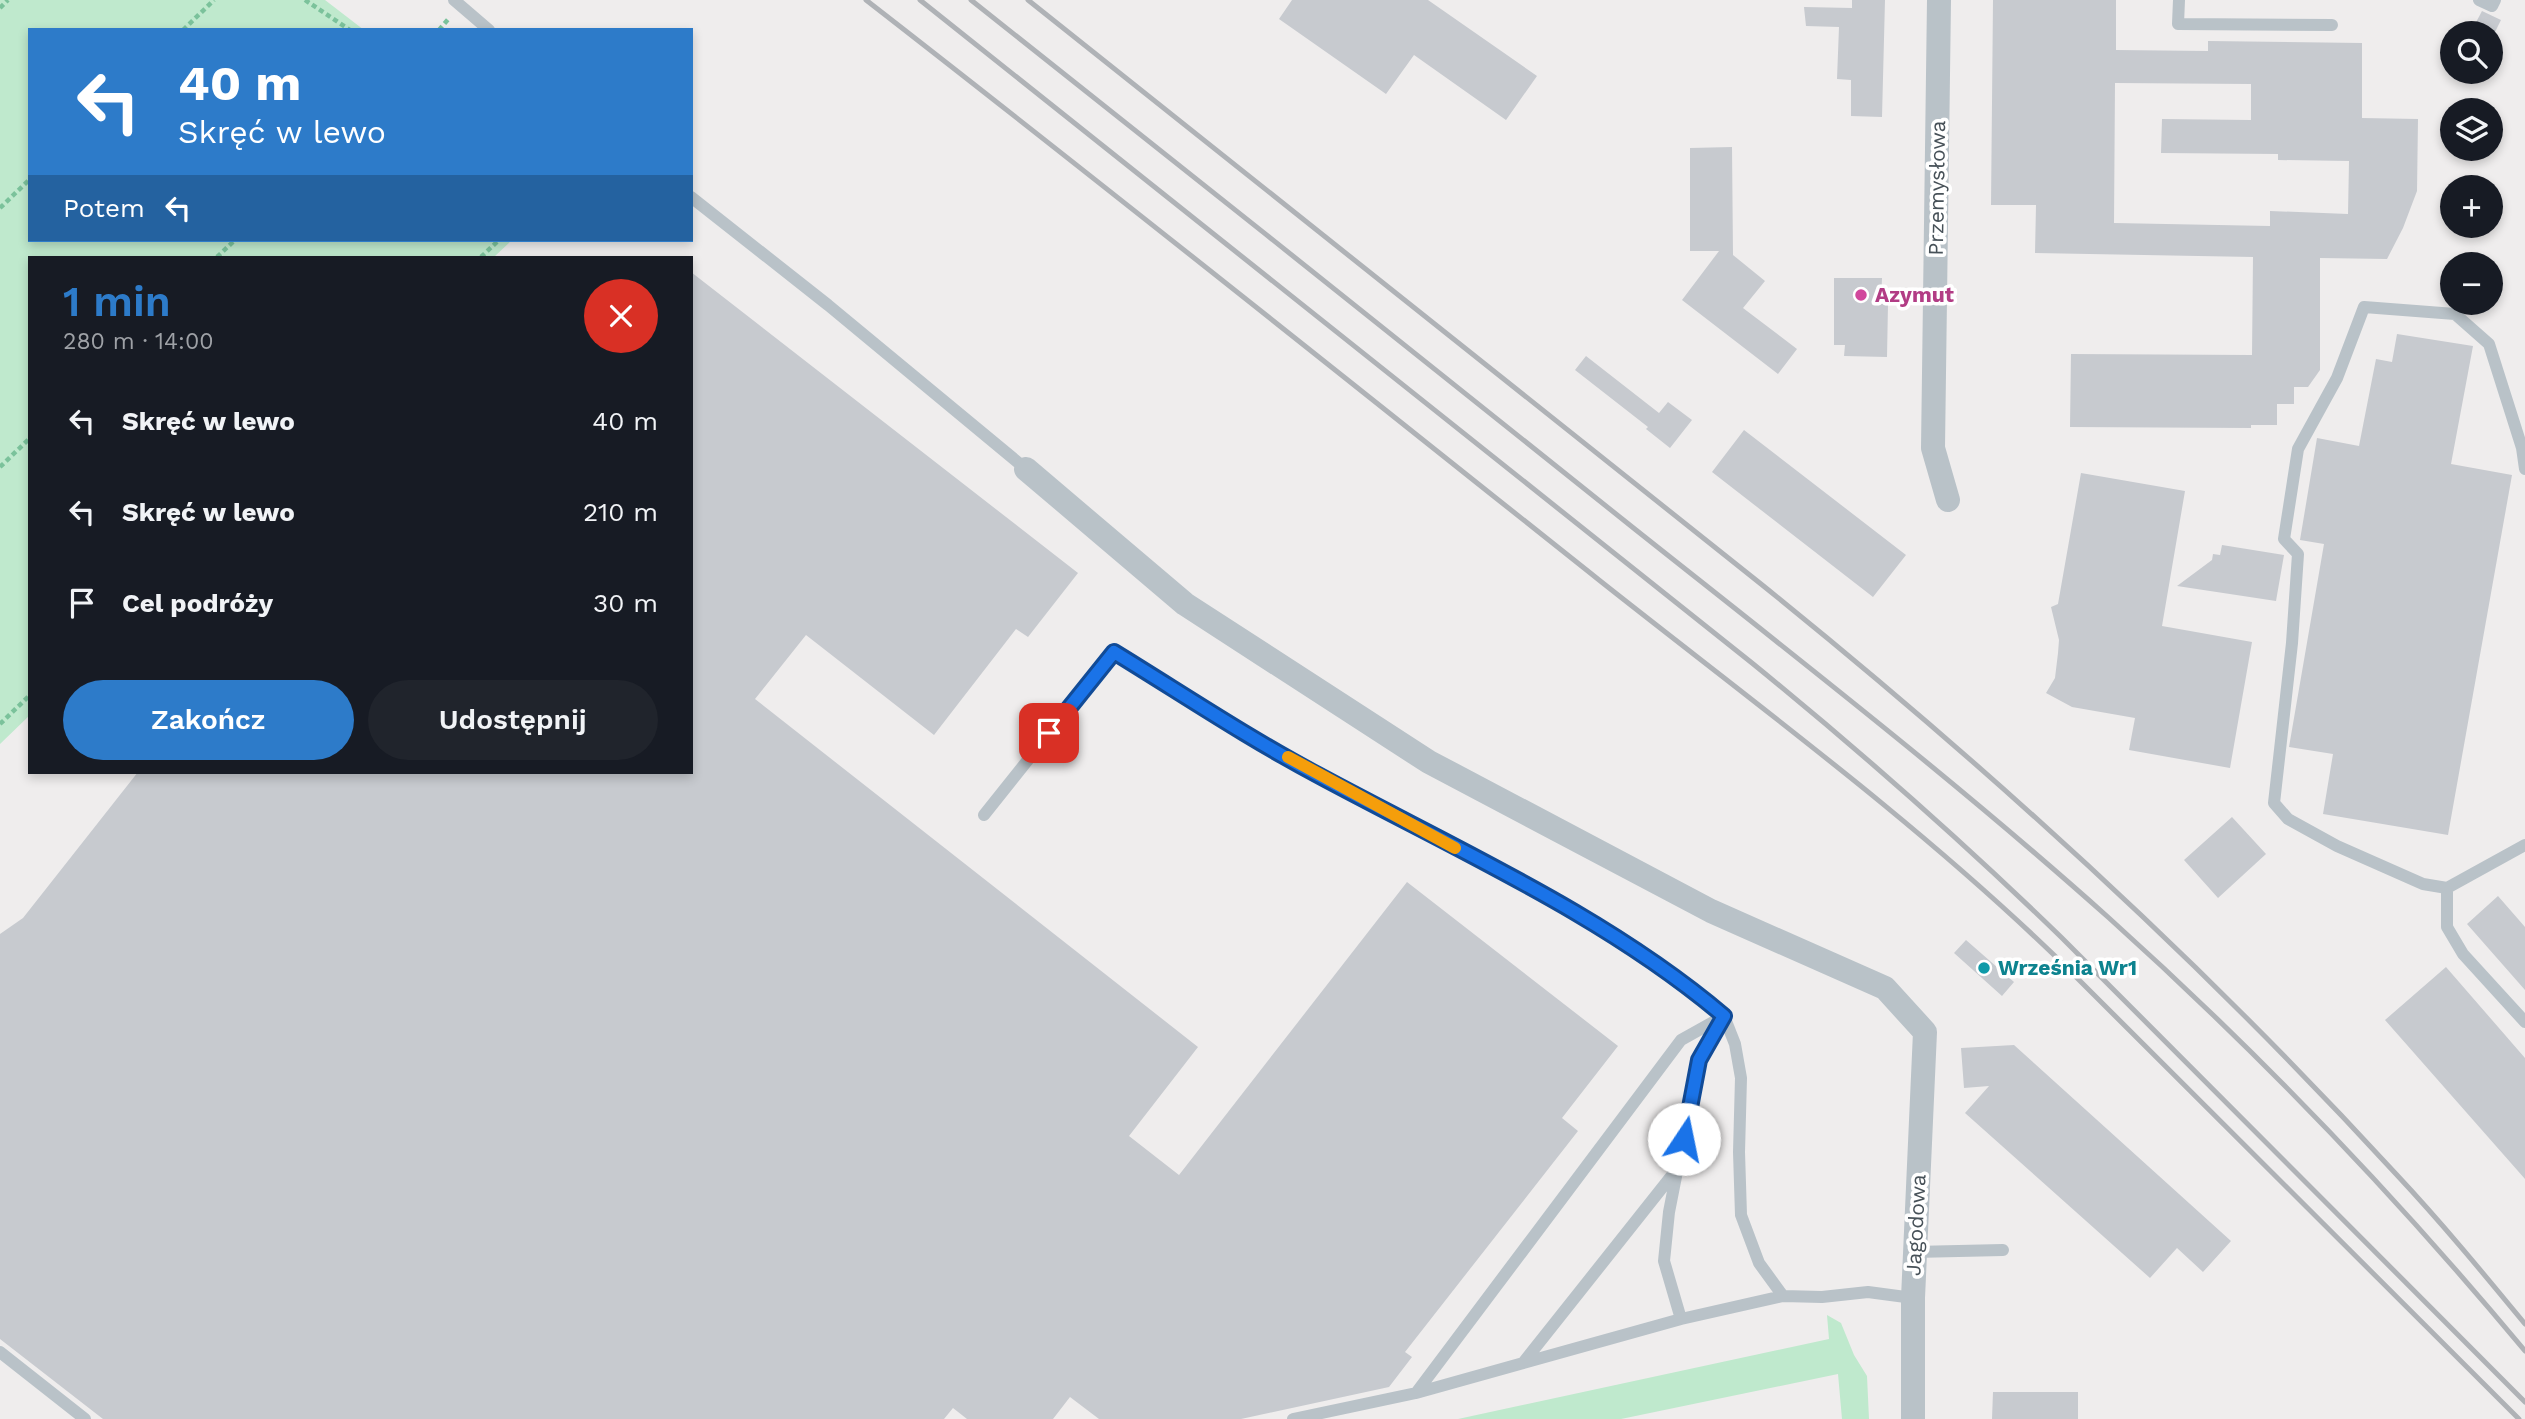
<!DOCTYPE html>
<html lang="pl">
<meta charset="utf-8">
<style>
:root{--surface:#171b24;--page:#20242c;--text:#f1f3f6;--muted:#9ea1a6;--accent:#2d7bc9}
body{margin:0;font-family:"Work Sans",sans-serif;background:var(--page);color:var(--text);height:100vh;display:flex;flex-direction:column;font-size:26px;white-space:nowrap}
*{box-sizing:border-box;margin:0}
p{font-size:23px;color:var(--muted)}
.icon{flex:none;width:38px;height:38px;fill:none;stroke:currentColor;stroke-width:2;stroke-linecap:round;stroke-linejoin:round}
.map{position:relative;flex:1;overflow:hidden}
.drawer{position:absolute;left:28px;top:256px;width:665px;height:518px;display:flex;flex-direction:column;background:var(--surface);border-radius:0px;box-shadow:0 4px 10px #0003}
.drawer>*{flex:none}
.banner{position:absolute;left:28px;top:28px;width:665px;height:214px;border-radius:0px;box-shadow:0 4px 10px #0003;background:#2d7bc9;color:#fff;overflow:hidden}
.controls{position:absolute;left:2440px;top:21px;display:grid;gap:14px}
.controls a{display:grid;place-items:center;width:63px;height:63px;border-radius:50%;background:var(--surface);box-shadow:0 4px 10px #0003;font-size:35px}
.pin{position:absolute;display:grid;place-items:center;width:60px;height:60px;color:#fff;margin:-30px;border-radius:14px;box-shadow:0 4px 10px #0006}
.me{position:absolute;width:77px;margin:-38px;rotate:11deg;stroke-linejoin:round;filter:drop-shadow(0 0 5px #0008)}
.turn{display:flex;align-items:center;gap:24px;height:147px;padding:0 35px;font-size:32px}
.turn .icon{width:91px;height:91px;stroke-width:2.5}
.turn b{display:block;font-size:49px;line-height:60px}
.then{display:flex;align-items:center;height:66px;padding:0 35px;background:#0003;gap:14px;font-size:26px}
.round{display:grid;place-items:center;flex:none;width:74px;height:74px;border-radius:37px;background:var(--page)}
.summary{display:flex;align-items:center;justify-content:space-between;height:119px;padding:0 35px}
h1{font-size:42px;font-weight:600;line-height:52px;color:var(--accent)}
.primary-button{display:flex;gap:14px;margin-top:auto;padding:14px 35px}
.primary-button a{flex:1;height:80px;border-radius:42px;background:var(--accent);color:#fff;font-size:28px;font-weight:600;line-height:80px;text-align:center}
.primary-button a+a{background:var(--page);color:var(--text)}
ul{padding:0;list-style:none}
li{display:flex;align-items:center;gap:21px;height:91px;padding:0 35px}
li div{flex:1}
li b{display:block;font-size:26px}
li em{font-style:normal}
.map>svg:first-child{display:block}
</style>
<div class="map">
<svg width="2525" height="1419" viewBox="0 0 2525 1419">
<rect width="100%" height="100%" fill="#efeded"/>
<path fill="#bfe9cd" d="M0,0h325l39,30h-334v210h482l-18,17h-464v458l-30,29z
M1827,1315l14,8 13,32 13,21 2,43h-27l-4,-45 -217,45h-163l371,-80z"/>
<path fill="#c7cacf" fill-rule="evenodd" d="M1292,0h136l109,76 -31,44 -92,-65 -28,39 -107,-75z
M1852,0h33l-3,117 -31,-1v-36l-14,-1 2,-52 -33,-1 -2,-19 48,1z
M1993,0h123v50l92,1v-10l154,2v75l56,1 -1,72 -14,37 -16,31 -67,-1v112l-12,17h-14v17h-17v21h-26v3l-181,-1 1,-73 181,1 1,-98 -218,-4 1,-48h-45zM2115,83l136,1v36l-89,-1 -1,34 117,1v6l71,1 -1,53 -78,-3v15l-156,-3z
M2482,11l19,9 -9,18 -2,-5h-7l-10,-5z
M1732,147l1,108 32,26 -22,27 54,41 -19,25 -96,-74 37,-49h-29v-103z
M691,272l387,301 -50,64 -12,-8 -82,106 -128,-100 -51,64 443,348 -69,89 50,39 228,-293 211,164 -56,72 16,13 -173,221 7,5 -23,30 -148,32h-142l-29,-22 -17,22h-86l-14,-11 -9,11h-841l-103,-80v-405l23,-16 115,-146h553z
M1834,278h48l-1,26h7l-1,53 -43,-1 1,-11h-11z
M2397,334l76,12 -22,118 61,11 -64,360 -125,-21 10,-60 -44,-7 35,-203 -24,-4 17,-102 42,8 17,-87 16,3z
M1586,356l73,57 9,-11 24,18 -22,28 -24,-19 2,-2 -73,-57z
M1744,430l162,125 -33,42 -161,-125z
M2081,473l104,18 -23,135 90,16 -22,126 -101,-18 6,-32 -63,-11 -26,-14 9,-15 3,-25 1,-13 -8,-33 7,-3z
M2222,545l62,10 -8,46 -99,-15 35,-26 1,-6 7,1z
M2232,817l34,37 -48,44 -34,-38z
M2498,896l27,31v63l-58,-66z
M1966,940l48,42 -12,14 -48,-43z
M2446,967l79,91v121l-140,-159z
M2014,1045l217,196 -28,31 -26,-24 -27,30 -185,-165 24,-27 -25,2 -3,-40z
M1993,1392h85v27h-86z"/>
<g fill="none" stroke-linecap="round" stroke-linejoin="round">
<path stroke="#7bc29b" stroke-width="4.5" stroke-dasharray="5 3.5" stroke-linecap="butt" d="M305,0l45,30
M0,8l8,-8
M183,30l31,-30
M439,30l11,-13
M0,208l30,-29
M217,257l18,-17
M481,257l18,-17
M0,467l30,-29
M0,724l30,-29"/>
<path stroke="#b9c2c8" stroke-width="12" d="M454,0l35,30
M2179,0l-1,24 154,1
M2479,0l13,6 3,-6
M691,197l137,108 198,164
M2525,469l-3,-21 -33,-104 -34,-30 -91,-7 -27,71 -39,71 -14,90 14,15 -6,89 -18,160 14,16 49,27 86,38 24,4 78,-43
M984,815l130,-163c67,41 134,86 204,123 138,75 286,139 406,241l-25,44 -30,152 -5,49 17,58
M2447,888v39l16,27 62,68
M1914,1252l89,-2
M0,1352l85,67
M1523,1363l154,-194
M1416,1393l265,-353 43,-24 11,28 6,34 -2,74 2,63 18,48 24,33
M1293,1419l123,-26 265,-74 102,-23 39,1 46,-5 45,6"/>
<path stroke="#b9c2c8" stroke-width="24" d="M1939,0l-6,448 15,52
M1026,469l159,135 244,158 282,149 174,77 40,44 -12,266v121"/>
<path stroke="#afb2b6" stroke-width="5" d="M866,0c246,191 489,386 733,580 154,122 314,239 455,375l465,464
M920,0l832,663c107,87 210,178 309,274l464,465
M971,0c222,176 444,353 665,530 160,127 321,252 473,388 149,134 288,279 416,433
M1028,0l733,584c226,182 439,376 635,590 45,48 87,99 129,150"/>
</g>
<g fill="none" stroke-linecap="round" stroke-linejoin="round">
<g stroke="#114b97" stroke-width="18">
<path id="route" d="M1049,733l65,-81c67,41 134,86 204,123 137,74 287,140 406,241l-25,44 -15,79"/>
</g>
<use href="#route" stroke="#1a73e8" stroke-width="12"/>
<path stroke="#f59e0b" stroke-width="12" d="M1288,757l167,91"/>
</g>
<circle fill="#d1479c" stroke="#fff" stroke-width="2.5" cx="1861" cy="295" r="7"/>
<circle fill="#0f9aa8" stroke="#fff" stroke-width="2.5" cx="1984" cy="968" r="7"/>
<g text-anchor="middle" stroke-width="7" stroke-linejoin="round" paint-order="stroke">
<g font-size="21" fill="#475158" stroke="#fff">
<text transform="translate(1937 188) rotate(-89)" y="7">Przemysłowa</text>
<text transform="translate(1916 1225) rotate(-87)" y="7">Jagodowa</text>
</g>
<g font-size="21" font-weight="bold" fill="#b23c85" stroke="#fff" text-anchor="start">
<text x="1875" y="302">Azymut</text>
</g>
<g font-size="21" font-weight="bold" fill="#0d838f" stroke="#fff" text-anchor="start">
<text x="1998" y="975">Września Wr1</text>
</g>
</g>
</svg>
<div class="controls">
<a><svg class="icon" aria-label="search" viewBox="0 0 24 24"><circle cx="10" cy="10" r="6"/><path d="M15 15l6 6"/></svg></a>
<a><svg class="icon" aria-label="layers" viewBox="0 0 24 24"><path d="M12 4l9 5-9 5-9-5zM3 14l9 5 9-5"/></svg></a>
<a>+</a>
<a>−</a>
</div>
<div class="pin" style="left:1049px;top:733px;background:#d93025"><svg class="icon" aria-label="arrive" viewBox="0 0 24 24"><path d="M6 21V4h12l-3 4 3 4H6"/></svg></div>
<svg class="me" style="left:1684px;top:1139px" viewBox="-20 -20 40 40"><circle r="19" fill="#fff"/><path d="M0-13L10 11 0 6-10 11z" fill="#1a73e8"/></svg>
<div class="banner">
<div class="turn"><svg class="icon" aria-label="left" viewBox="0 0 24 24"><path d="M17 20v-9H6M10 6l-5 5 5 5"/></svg><div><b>40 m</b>Skręć w lewo</div></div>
<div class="then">Potem<svg class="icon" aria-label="left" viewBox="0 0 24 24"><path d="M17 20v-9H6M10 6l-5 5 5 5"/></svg></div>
</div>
<section class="drawer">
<div class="summary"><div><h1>1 min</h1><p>280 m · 14:00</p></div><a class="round" style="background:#d93025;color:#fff"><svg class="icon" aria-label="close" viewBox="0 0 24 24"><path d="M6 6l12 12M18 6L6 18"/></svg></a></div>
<ul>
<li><svg class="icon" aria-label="left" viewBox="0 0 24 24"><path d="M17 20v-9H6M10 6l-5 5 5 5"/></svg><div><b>Skręć w lewo</b></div><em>40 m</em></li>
<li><svg class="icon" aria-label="left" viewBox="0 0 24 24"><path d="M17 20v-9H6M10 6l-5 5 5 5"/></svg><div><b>Skręć w lewo</b></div><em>210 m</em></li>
<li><svg class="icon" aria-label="arrive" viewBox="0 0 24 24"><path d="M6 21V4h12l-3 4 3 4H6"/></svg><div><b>Cel podróży</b></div><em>30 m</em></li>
</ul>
<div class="primary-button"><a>Zakończ</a><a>Udostępnij</a></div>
</section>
</div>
